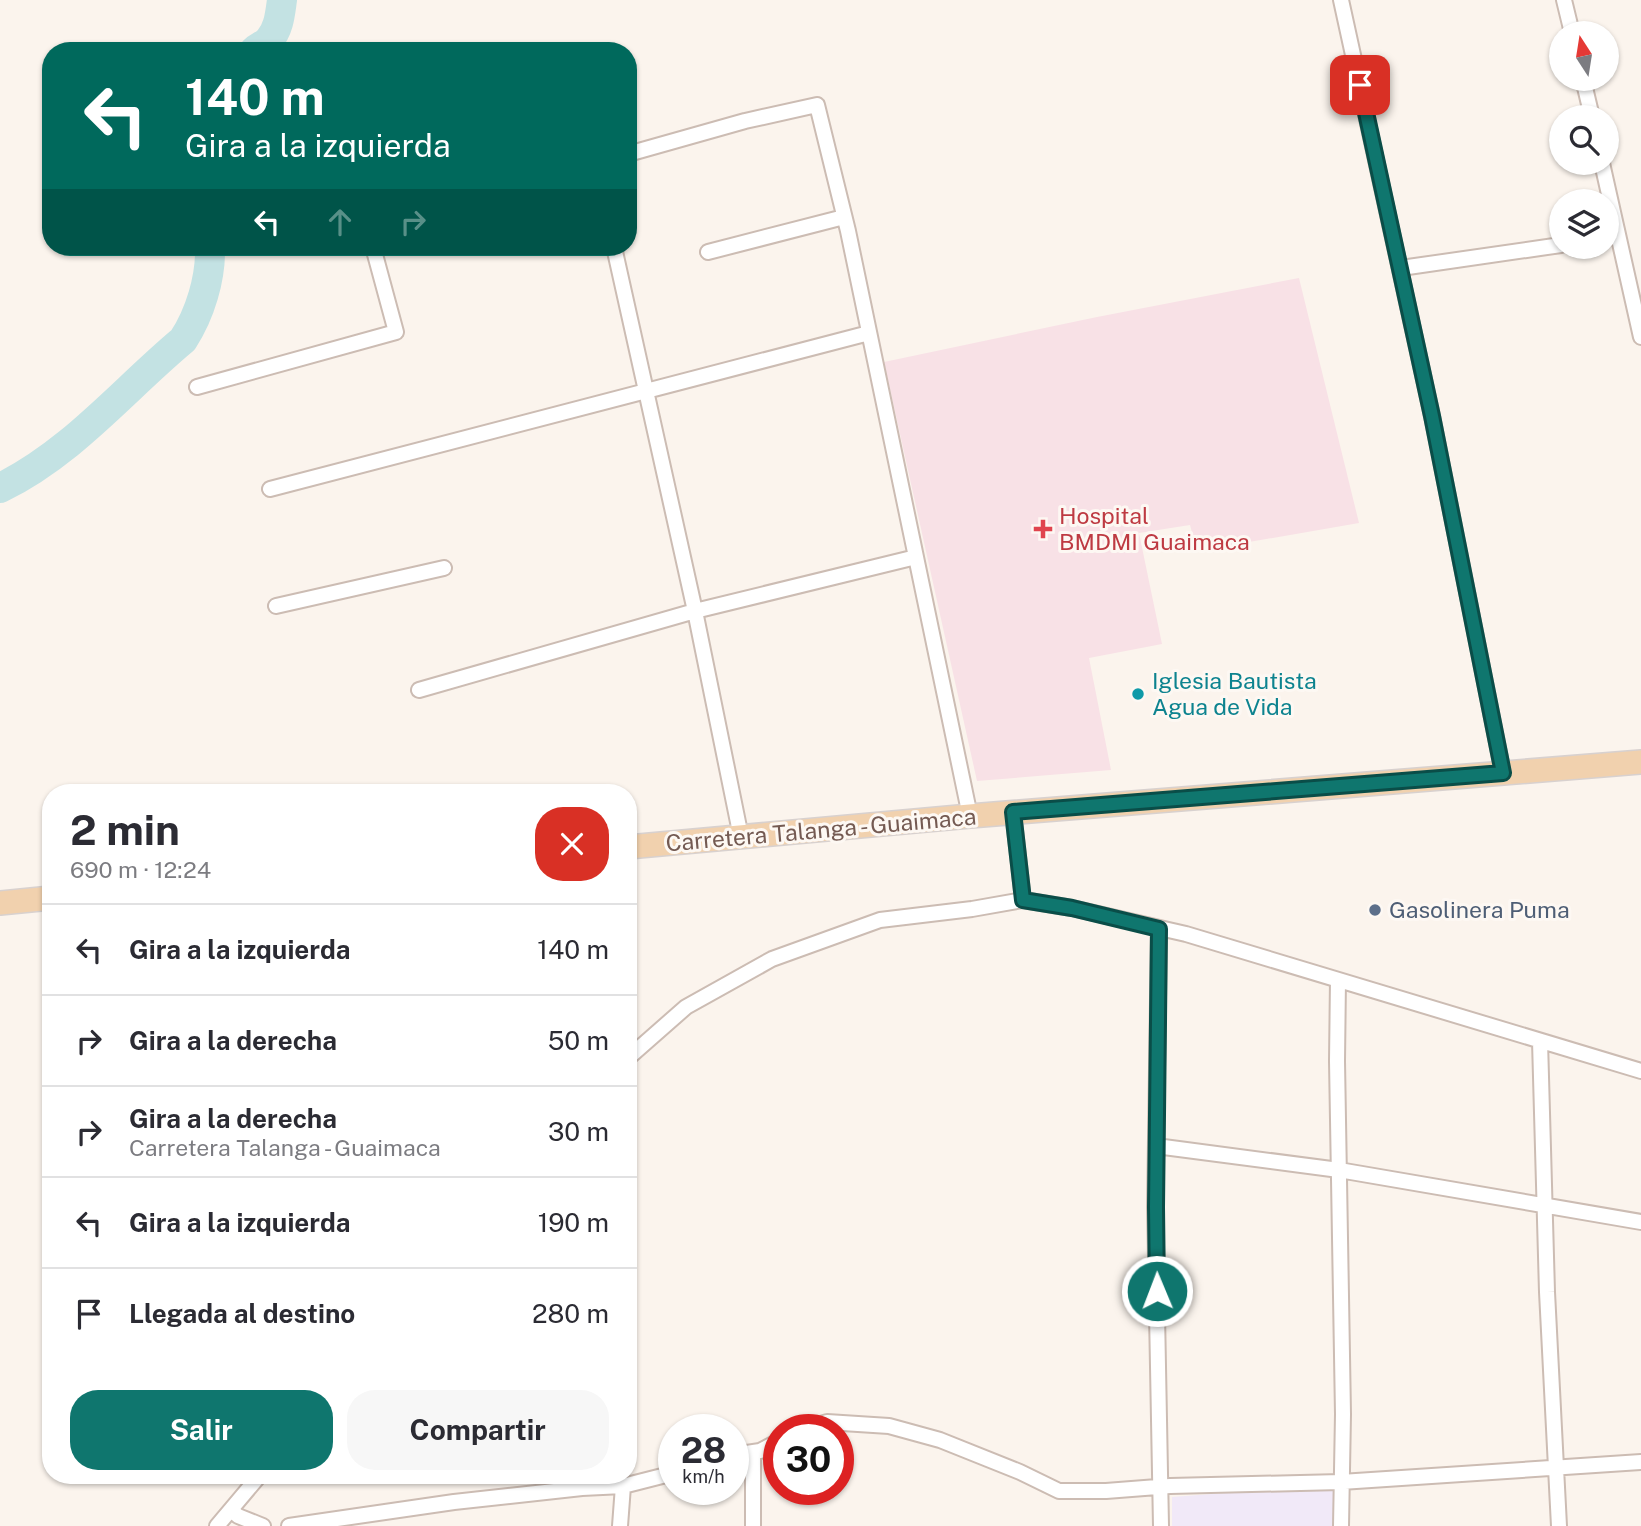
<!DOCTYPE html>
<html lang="es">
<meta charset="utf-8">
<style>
:root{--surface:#fff;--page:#f7f7f7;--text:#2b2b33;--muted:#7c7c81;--line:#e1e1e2;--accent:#0f766e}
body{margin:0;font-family:"Public Sans",sans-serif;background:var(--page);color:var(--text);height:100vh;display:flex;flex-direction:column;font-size:26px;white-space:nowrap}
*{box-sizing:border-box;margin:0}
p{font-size:23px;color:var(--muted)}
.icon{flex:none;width:38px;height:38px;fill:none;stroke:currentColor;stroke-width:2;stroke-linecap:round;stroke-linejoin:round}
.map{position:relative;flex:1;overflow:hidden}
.drawer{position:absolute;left:42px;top:784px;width:595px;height:700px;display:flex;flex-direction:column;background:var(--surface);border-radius:28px;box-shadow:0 2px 5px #0004}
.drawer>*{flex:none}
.hud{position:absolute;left:42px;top:42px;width:595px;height:214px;border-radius:28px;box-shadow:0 2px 5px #0004;background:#00695c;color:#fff;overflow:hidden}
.needle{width:46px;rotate:348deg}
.fabs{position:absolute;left:1549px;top:21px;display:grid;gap:14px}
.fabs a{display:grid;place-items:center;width:70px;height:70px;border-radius:50%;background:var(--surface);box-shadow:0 2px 5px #0004;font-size:35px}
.speed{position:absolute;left:658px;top:1414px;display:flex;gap:14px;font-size:35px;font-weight:700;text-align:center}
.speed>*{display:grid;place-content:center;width:91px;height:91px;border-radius:50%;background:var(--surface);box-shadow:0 2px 5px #0004;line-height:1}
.speed small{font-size:18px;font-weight:400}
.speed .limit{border:10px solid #d22;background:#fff;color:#111}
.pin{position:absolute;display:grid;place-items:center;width:60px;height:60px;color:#fff;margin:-30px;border-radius:14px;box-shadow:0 4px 10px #0006}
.me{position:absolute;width:77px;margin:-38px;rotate:359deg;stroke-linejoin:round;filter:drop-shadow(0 0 5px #0008)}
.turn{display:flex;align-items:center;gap:24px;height:147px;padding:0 28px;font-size:32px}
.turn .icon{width:91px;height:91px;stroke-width:2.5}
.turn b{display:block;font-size:49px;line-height:60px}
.lanes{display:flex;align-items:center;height:66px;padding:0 28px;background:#0003;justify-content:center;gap:35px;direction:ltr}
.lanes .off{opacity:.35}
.round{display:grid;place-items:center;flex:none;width:74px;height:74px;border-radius:28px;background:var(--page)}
.overview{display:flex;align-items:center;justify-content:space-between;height:119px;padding:0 28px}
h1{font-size:42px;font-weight:700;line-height:52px}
.button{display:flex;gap:14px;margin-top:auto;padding:14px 28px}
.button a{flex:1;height:80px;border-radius:28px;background:var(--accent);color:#fff;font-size:28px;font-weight:700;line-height:80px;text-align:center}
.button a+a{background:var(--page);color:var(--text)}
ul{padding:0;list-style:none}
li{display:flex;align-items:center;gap:21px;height:91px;padding:0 28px;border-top:2px solid var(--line)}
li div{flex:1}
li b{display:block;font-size:26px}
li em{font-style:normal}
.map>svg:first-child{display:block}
</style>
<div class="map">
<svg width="1641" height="1526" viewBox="0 0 1641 1526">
<rect width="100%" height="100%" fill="#fbf4ed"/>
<path fill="#f1e9f8" d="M1333,1485v41h-161v-29z"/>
<path fill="#f8e1e6" d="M1299,278l60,245 -162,28 -7,-26 -51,8 23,111 -73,14 22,112 -134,11 -93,-419 213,-45z"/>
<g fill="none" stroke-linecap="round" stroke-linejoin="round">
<path stroke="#c3e2e3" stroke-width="30" d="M254,51c5,-5 11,-6 15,-11 10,-11 11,-26 13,-40
M0,488c72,-35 123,-98 183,-148 17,-26 28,-62 27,-93"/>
<g stroke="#ccbcb3" stroke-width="18">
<path id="minor" d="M1341,0l91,416 71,357
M1564,0l8,33
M1583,79l9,38
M628,154l117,-33 72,-16 31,126 122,585
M1602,163l39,174
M614,247l81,364 46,226
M708,252l136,-35
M1401,268l160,-23
M197,387l199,-55 -23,-85
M270,489l599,-156
M276,606l168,-38
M419,690l276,-79 221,-54
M1013,812l10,88
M1159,929l-4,278 6,319
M1338,980l-1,81 6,353 -2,112
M1540,1041l7,251 12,234
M628,1058l58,-51 86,-48 108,-39 92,-11 51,-9 49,8 114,26 455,137
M1156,1146l183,24 302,52
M802,1430l25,-8 62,4 51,14 80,32 39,19h47l64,-5 171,-4 300,-20
M753,1452v74
M733,1455l27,-4 19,-10
M231,1510l7,6 25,10
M217,1526l43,-51
M289,1526l165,-24 128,-14 41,-2 51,-13
M620,1526l3,-40"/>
</g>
<g stroke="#d8d1cf" stroke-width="26">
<path id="primary" d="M628,847l342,-31 671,-54
M0,903l51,-5"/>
</g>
<use href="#minor" stroke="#fff" stroke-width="14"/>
<use href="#primary" stroke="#f1d1ae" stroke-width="23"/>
</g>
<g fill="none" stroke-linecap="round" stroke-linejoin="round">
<g stroke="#0a4d48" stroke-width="18">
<path id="route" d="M1157,1291l-1,-84 3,-278 -87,-21 -49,-8 -10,-88 490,-39 -71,-357 -72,-331"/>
</g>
<use href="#route" stroke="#0f766e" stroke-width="12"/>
</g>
<path fill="#e0444e" stroke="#fdf8f3" stroke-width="2.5" d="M1039.5 518.5h7v7h7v7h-7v7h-7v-7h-7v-7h7z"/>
<circle fill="#0f9aa8" stroke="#fdf8f3" stroke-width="2.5" cx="1138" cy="694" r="7"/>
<circle fill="#5c6f8a" stroke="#fdf8f3" stroke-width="2.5" cx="1375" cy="910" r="7"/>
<g text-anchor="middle" stroke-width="6" stroke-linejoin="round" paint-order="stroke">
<g font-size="23" fill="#be3a42" stroke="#fdf8f3" text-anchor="start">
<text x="1059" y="524">Hospital<tspan x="1059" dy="26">BMDMI Guaimaca</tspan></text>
</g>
<g font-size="23" fill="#0d838f" stroke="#fdf8f3" text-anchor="start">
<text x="1152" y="689">Iglesia Bautista<tspan x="1152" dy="26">Agua de Vida</tspan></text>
</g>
<g font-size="23" fill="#745a52" stroke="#fdf8f3">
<text transform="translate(821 830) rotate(-5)" y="8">Carretera Talanga - Guaimaca</text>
</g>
<g font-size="23" fill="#4e5e75" stroke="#fdf8f3" text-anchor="start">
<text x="1389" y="918">Gasolinera Puma</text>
</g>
</g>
</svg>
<div class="fabs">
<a><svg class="needle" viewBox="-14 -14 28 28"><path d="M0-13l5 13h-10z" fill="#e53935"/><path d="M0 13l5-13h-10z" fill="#7c7c81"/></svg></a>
<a><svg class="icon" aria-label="search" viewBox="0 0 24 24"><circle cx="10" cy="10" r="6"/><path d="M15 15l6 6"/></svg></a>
<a><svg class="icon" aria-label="layers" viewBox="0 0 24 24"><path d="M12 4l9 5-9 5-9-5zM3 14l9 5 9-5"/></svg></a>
</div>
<div class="speed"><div>28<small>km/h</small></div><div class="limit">30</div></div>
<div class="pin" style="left:1360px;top:85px;background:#d93025"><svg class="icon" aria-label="arrive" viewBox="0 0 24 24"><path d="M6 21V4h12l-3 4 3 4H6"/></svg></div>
<svg class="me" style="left:1157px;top:1291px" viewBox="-20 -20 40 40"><circle r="17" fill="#0f766e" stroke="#fff" stroke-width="3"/><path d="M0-11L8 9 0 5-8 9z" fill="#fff"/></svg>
<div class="hud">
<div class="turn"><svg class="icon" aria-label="left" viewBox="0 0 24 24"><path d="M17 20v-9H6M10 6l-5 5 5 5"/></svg><div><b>140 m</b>Gira a la izquierda</div></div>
<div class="lanes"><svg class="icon" aria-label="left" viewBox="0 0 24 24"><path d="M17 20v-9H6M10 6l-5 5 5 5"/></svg><svg class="icon off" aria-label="ahead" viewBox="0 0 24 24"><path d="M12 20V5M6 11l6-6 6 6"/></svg><svg class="icon off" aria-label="right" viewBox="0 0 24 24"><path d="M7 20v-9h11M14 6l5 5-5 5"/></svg></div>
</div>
<section class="drawer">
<div class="overview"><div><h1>2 min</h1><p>690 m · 12:24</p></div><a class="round" style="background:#d93025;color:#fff"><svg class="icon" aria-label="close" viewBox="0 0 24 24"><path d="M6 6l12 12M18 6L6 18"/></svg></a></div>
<ul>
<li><svg class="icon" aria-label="left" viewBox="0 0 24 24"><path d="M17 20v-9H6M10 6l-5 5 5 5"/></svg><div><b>Gira a la izquierda</b></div><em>140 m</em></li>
<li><svg class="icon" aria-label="right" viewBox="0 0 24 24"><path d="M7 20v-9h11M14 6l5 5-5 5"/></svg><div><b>Gira a la derecha</b></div><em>50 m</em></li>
<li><svg class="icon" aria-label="right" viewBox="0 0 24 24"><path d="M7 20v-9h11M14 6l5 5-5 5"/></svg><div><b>Gira a la derecha</b><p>Carretera Talanga - Guaimaca</p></div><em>30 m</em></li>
<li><svg class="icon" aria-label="left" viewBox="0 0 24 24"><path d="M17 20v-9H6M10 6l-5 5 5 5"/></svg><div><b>Gira a la izquierda</b></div><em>190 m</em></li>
<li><svg class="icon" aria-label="arrive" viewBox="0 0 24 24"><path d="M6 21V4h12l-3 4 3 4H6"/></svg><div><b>Llegada al destino</b></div><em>280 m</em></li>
</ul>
<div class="button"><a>Salir</a><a>Compartir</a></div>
</section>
</div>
